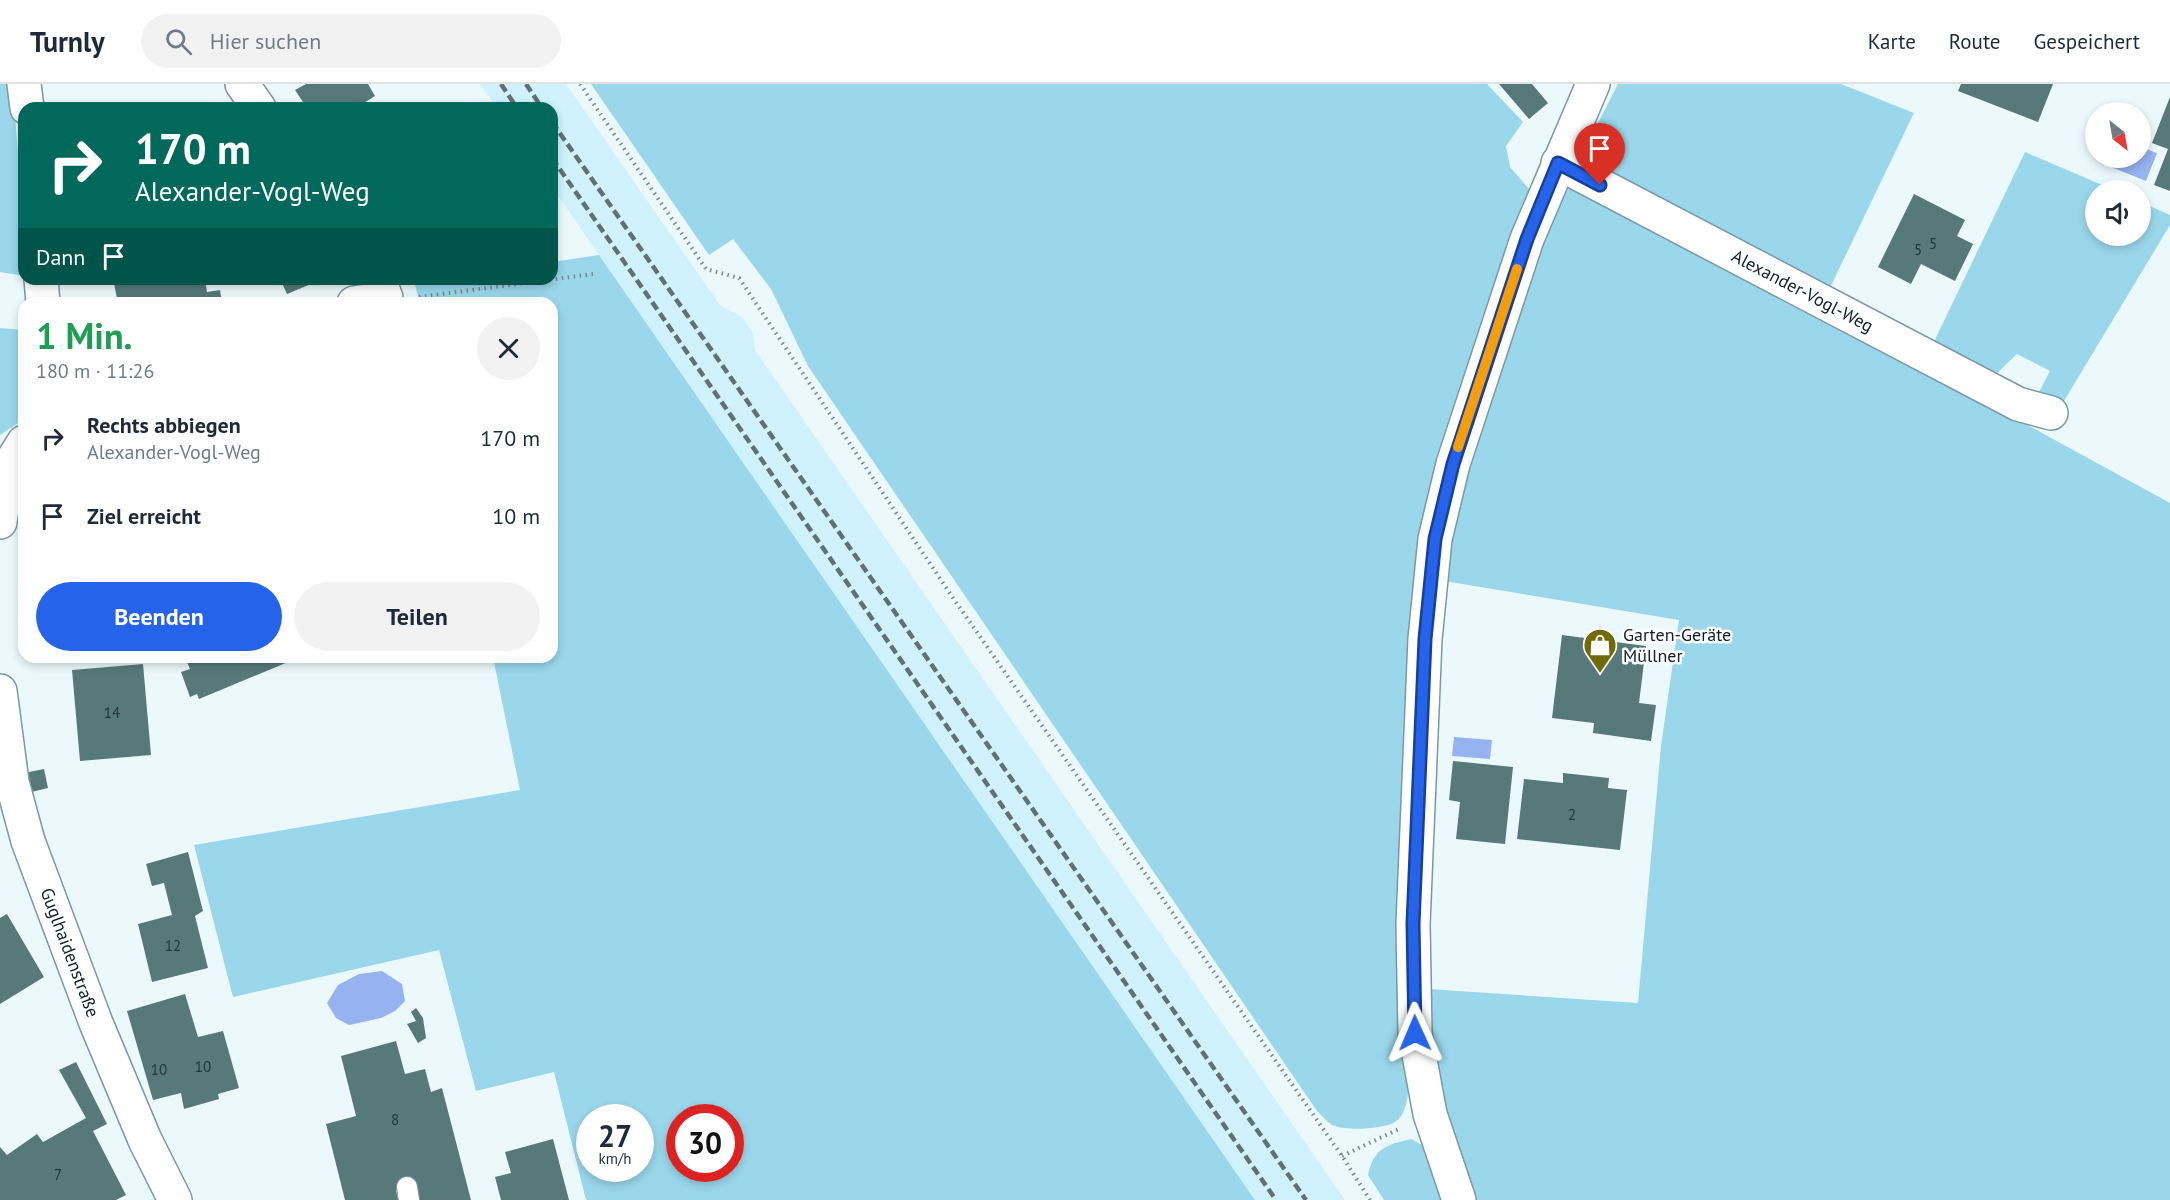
<!DOCTYPE html>
<html lang="de">
<meta charset="utf-8">
<style>
:root{--surface:#fff;--page:#f2f2f3;--text:#1f2937;--muted:#747a83;--line:#e0e1e3;--accent:#2563eb}
body{margin:0;font-family:"PT Sans",sans-serif;background:var(--page);color:var(--text);height:100vh;display:flex;flex-direction:column;font-size:22px;white-space:nowrap}
*{box-sizing:border-box;margin:0}
p{font-size:20px;color:var(--muted)}
.icon{flex:none;width:33px;height:33px;fill:none;stroke:currentColor;stroke-width:2;stroke-linecap:round;stroke-linejoin:round}
.map{position:relative;flex:1;overflow:hidden}
.sheet{position:absolute;left:18px;top:213px;width:540px;height:366px;display:flex;flex-direction:column;background:var(--surface);border-radius:18px;box-shadow:0 3px 9px #0003}
.sheet>*{flex:none}
.top-card{position:absolute;left:18px;top:18px;width:540px;height:183px;border-radius:18px;box-shadow:0 3px 9px #0003;background:#00695c;color:#fff;overflow:hidden}
.needle{width:39px;rotate:149deg}
.tools{position:absolute;left:2085px;top:18px;display:grid;gap:12px}
.tools a{display:grid;place-items:center;width:66px;height:66px;border-radius:50%;background:var(--surface);box-shadow:0 3px 9px #0003;font-size:30px}
.speed{position:absolute;left:576px;top:1020px;display:flex;gap:12px;font-size:30px;font-weight:700;text-align:center}
.speed>*{display:grid;place-content:center;width:78px;height:78px;border-radius:50%;background:var(--surface);box-shadow:0 3px 9px #0003;line-height:1}
.speed small{font-size:15px;font-weight:400}
.speed .limit{border:9px solid #d22;background:#fff;color:#111}
.pin{position:absolute;display:grid;place-items:center;width:51px;height:51px;color:#fff;margin:-62px -26px;border-radius:50% 50% 50% 0;rotate:-45deg;box-shadow:0 0 6px #0007}
.pin .icon{rotate:45deg}
.me{position:absolute;width:66px;margin:-33px;rotate:359deg;stroke-linejoin:round;filter:drop-shadow(0 0 4px #0008)}
.turn{display:flex;align-items:center;gap:21px;height:126px;padding:0 18px;font-size:27px}
.turn .icon{width:78px;height:78px;stroke-width:2.5}
.turn b{display:block;font-size:42px;line-height:51px}
.then{display:flex;align-items:center;height:57px;padding:0 18px;background:#0003;gap:12px;font-size:22px}
.round{display:grid;place-items:center;flex:none;width:63px;height:63px;border-radius:32px;background:var(--page)}
.headline{display:flex;align-items:center;justify-content:space-between;height:102px;padding:0 18px}
h1{font-size:36px;font-weight:600;line-height:45px;color:#1e9e55}
.action{display:flex;gap:12px;margin-top:auto;padding:12px 18px}
.action a{flex:1;height:69px;border-radius:36px;background:var(--accent);color:#fff;font-size:24px;font-weight:600;line-height:69px;text-align:center}
.action a+a{background:var(--page);color:var(--text)}
ul{padding:0;list-style:none}
li{display:flex;align-items:center;gap:18px;height:78px;padding:0 18px}
li div{flex:1}
li b{display:block;font-size:22px}
li em{font-style:normal}
header{display:flex;align-items:center;gap:36px;box-sizing:border-box;height:84px;padding:0 30px;background:var(--surface);border-bottom:2px solid var(--line)}
header strong{font-size:28px}
nav{display:flex;gap:33px;margin-inline-start:auto;font-size:21px}
.search{width:420px;height:54px;background:var(--page);display:flex;align-items:center;gap:15px;box-sizing:border-box;padding:0 21px;border-radius:33px;color:var(--muted);font-size:22px}
.map>svg:first-child{display:block}
</style>
<header>
<strong>Turnly</strong>
<div class="search"><svg class="icon" aria-label="search" viewBox="0 0 24 24"><circle cx="10" cy="10" r="6"/><path d="M15 15l6 6"/></svg>Hier suchen</div>
<nav><a>Karte</a><a>Route</a><a>Gespeichert</a></nav>
</header>
<div class="map">
<svg width="2170" height="1116" viewBox="0 0 2170 1116">
<rect width="100%" height="100%" fill="#ebf9fd"/>
<path fill="#cff2fe" d="M480,0h86l154,221 23,13 10,15 2,17 590,850h-90l-703,-1013v-79h-55z"/>
<path fill="#9ad7eb" fill-rule="evenodd" d="M0,0h12l12,137v55l-24,-4z
M591,0h896l36,38 -17,24 4,21 20,23 -86,271 -35,627c-2,11 -3,27 -14,34 -12,7 -47,9 -60,4 -7,-2 -12,-10 -18,-15l-509,-745 -37,-77 -38,-50 -24,16z
M1618,0h223l73,29 -87,181 -238,-128 -8,-10z
M2025,68l89,38h-18v46h44l1,-34 29,13v10l-106,176 -26,-7 12,-23 -33,-17 -27,26 -59,-32z
M1571,104l442,229 157,86v697h-695l-38,-113 -8,-59 -1,-39 210,14 23,-257 18,-126 -235,-39 20,-112 95,-274z
M599,171l656,945h-669l-32,-128 -78,19 -37,-141 -206,47 -39,-152 326,-55 -27,-133h59v-354h-132l-6,-21 23,-3h115v-17zM590,1034h50v50h-50zM680,1034h50v50h-50z
M0,244l24,2v84l-3,7 -21,14z
M1411,1055l11,6 20,55h-58l-16,-25c6,-27 18,-30 43,-36z"/>
<path fill="#96b2f0" d="M2141,63l16,6 -11,28 -45,-18 2,-5h37z
M1454,653l38,3 -2,19 -38,-3z
M382,887l20,13 3,17 -10,10 -14,7 -32,7 -13,-7 -9,-15 11,-18 21,-11z"/>
<path fill="#57797a" d="M306,0h62l7,12 -19,12h-49l-12,-18z
M1499,0h33l16,19 -19,16z
M1961,0h92l-15,38 -80,-31z
M2170,13v94l-16,-6 14,-36 -16,-6z
M1914,110l51,26 -8,16 16,8 -18,37 -34,-17 -10,20 -33,-17z
M113,195h92l2,13 13,-2 2,13h-104z
M280,195h43l-36,15z
M1562,551l84,11 -7,57 17,2 -5,36 -58,-8 1,-10 -42,-5z
M185,573h115l-101,42 -2,-5 -7,3 -9,-25 9,-3z
M143,580l8,91 -71,6 -8,-91z
M1453,677l60,6 -8,77 -49,-5 4,-37 -11,-2z
M44,685l4,19 -21,5 -3,-20z
M1563,689l46,5 -1,10 19,2 -7,60 -103,-11 7,-60 39,4z
M188,768l15,59 -8,5 13,52 -56,14 -14,-58 34,-9 -8,-32 -12,3 -6,-22z
M7,830l37,63 -44,27v-86z
M185,910l13,43 25,-6 16,57 -21,6 1,5 -35,10 -3,-16 -28,7 -26,-89z
M416,924l7,10 3,20 -8,5 -11,-19 9,-3 -5,-9z
M396,957l9,33 20,-5 6,23 11,-4 29,112h-51l-4,-15 -20,5 2,10h-53l-19,-76 30,-8 -15,-60z
M76,978l31,62 -14,7 33,64 -10,5h-116v-53l7,8 30,-21 6,8 43,-24 -27,-48z
M553,1055l16,61h-68l-6,-23 16,-4 -6,-21z"/>
<g fill="none" stroke-linecap="round" stroke-linejoin="round">
<g stroke="#7999a4" stroke-width="22">
<path id="service" d="M407,1103l2,13"/>
</g>
<g stroke="#7999a4" stroke-width="36">
<g id="minor">
<path d="M24,0l3,24"/>
<path d="M242,0l17,24"/>
<path id="s1" d="M1558,79l460,241 33,9"/>
<path d="M41,195l2,24"/>
<path d="M354,219l32,-5 -7,-19"/>
<path d="M0,438l8,-55 16,-25"/>
<path id="s2" d="M0,607l12,91 16,59 68,182 49,117 30,60"/>
<path d="M1459,1116l-29,-86 -15,-81 -2,-109 12,-285 10,-100 18,-75 74,-225 66,-155"/>
</g>
</g>
<path stroke="#79878b" stroke-width="4" stroke-dasharray="1.5 4.5" stroke-linecap="butt" d="M580,0l126,185 33,9 212,317 391,561 28,44
M419,213l174,-23
M1342,1072l57,-27"/>
<use href="#service" stroke="#fff" stroke-width="20"/>
<use href="#minor" stroke="#fff" stroke-width="33"/>
<path stroke="#627074" stroke-width="4.5" stroke-dasharray="9 4.5" stroke-linecap="butt" d="M501,0l16,24
M526,0l16,24
M552,38l754,1078
M552,74l724,1042"/>
</g>
<g fill="none" stroke-linecap="round" stroke-linejoin="round">
<g stroke="#184099" stroke-width="15">
<path id="route" d="M1415,949l-2,-109 12,-285 10,-100 18,-75 74,-225 31,-76 42,22"/>
</g>
<use href="#route" stroke="#2563eb" stroke-width="10"/>
<path stroke="#f59e0b" stroke-width="10" d="M1458,363l59,-178"/>
</g>
<defs>
<g id="shop-pin" transform="scale(1.725)"><path d="M0 17L-7.5 6A9.5 9.5 0 1 1 7.5 6Z" fill="#706b07" stroke="#fff"/><path d="M-5-2.5h2.3a2.7 3.5 0 0 1 5.4 0H5L5.5 6h-11ZM-1.5-2.5h3a1.5 2.3 0 0 0-3 0Z" fill="#fff"/></g>
</defs>
<g fill-rule="evenodd">
<use href="#shop-pin" x="1600" y="561"/>
</g>
<g text-anchor="middle" stroke-width="5" stroke-linejoin="round" paint-order="stroke">
<g font-size="15" fill="#233639">
<text x="1933" y="165">5</text>
<text x="1918" y="171">5</text>
<text x="112" y="634">14</text>
<text x="1572" y="736">2</text>
<text x="173" y="867">12</text>
<text x="203" y="988">10</text>
<text x="159" y="991">10</text>
<text x="395" y="1041">8</text>
<text x="58" y="1096">7</text>
</g>
<g font-size="18" fill="#121f23" stroke="#fff">
<text dy="6" stroke="none"><textPath href="#s1" startOffset="276">Alexander-Vogl-Weg</textPath></text>
<text dy="6" stroke="none"><textPath href="#s2" startOffset="272">Guglhaidenstraße</textPath></text>
</g>
<g font-size="18" fill="#121f23" stroke="#fff" text-anchor="start">
<text x="1623" y="557">Garten-Geräte<tspan x="1623" dy="21">Müllner</tspan></text>
</g>
</g>
</svg>
<div class="tools">
<a><svg class="needle" viewBox="-14 -14 28 28"><path d="M0-13l5 13h-10z" fill="#e53935"/><path d="M0 13l5-13h-10z" fill="#747a83"/></svg></a>
<a><svg class="icon" aria-label="sound" viewBox="0 0 24 24"><path d="M4 9h4l5-4v14l-5-4H4zM17 9q2 3 0 6"/></svg></a>
</div>
<div class="speed"><div>27<small>km/h</small></div><div class="limit">30</div></div>
<div class="pin" style="left:1600px;top:101px;background:#d93025"><svg class="icon" aria-label="arrive" viewBox="0 0 24 24"><path d="M6 21V4h12l-3 4 3 4H6"/></svg></div>
<svg class="me" style="left:1415px;top:949px" viewBox="-20 -20 40 40"><path d="M0-17L14 15 0 8-14 15z" fill="#2563eb" stroke="#fff" stroke-width="4"/></svg>
<div class="top-card">
<div class="turn"><svg class="icon" aria-label="right" viewBox="0 0 24 24"><path d="M7 20v-9h11M14 6l5 5-5 5"/></svg><div><b>170 m</b>Alexander-Vogl-Weg</div></div>
<div class="then">Dann<svg class="icon" aria-label="arrive" viewBox="0 0 24 24"><path d="M6 21V4h12l-3 4 3 4H6"/></svg></div>
</div>
<section class="sheet">
<div class="headline"><div><h1>1 Min.</h1><p>180 m · 11:26</p></div><a class="round"><svg class="icon" aria-label="close" viewBox="0 0 24 24"><path d="M6 6l12 12M18 6L6 18"/></svg></a></div>
<ul>
<li><svg class="icon" aria-label="right" viewBox="0 0 24 24"><path d="M7 20v-9h11M14 6l5 5-5 5"/></svg><div><b>Rechts abbiegen</b><p>Alexander-Vogl-Weg</p></div><em>170 m</em></li>
<li><svg class="icon" aria-label="arrive" viewBox="0 0 24 24"><path d="M6 21V4h12l-3 4 3 4H6"/></svg><div><b>Ziel erreicht</b></div><em>10 m</em></li>
</ul>
<div class="action"><a>Beenden</a><a>Teilen</a></div>
</section>
</div>
